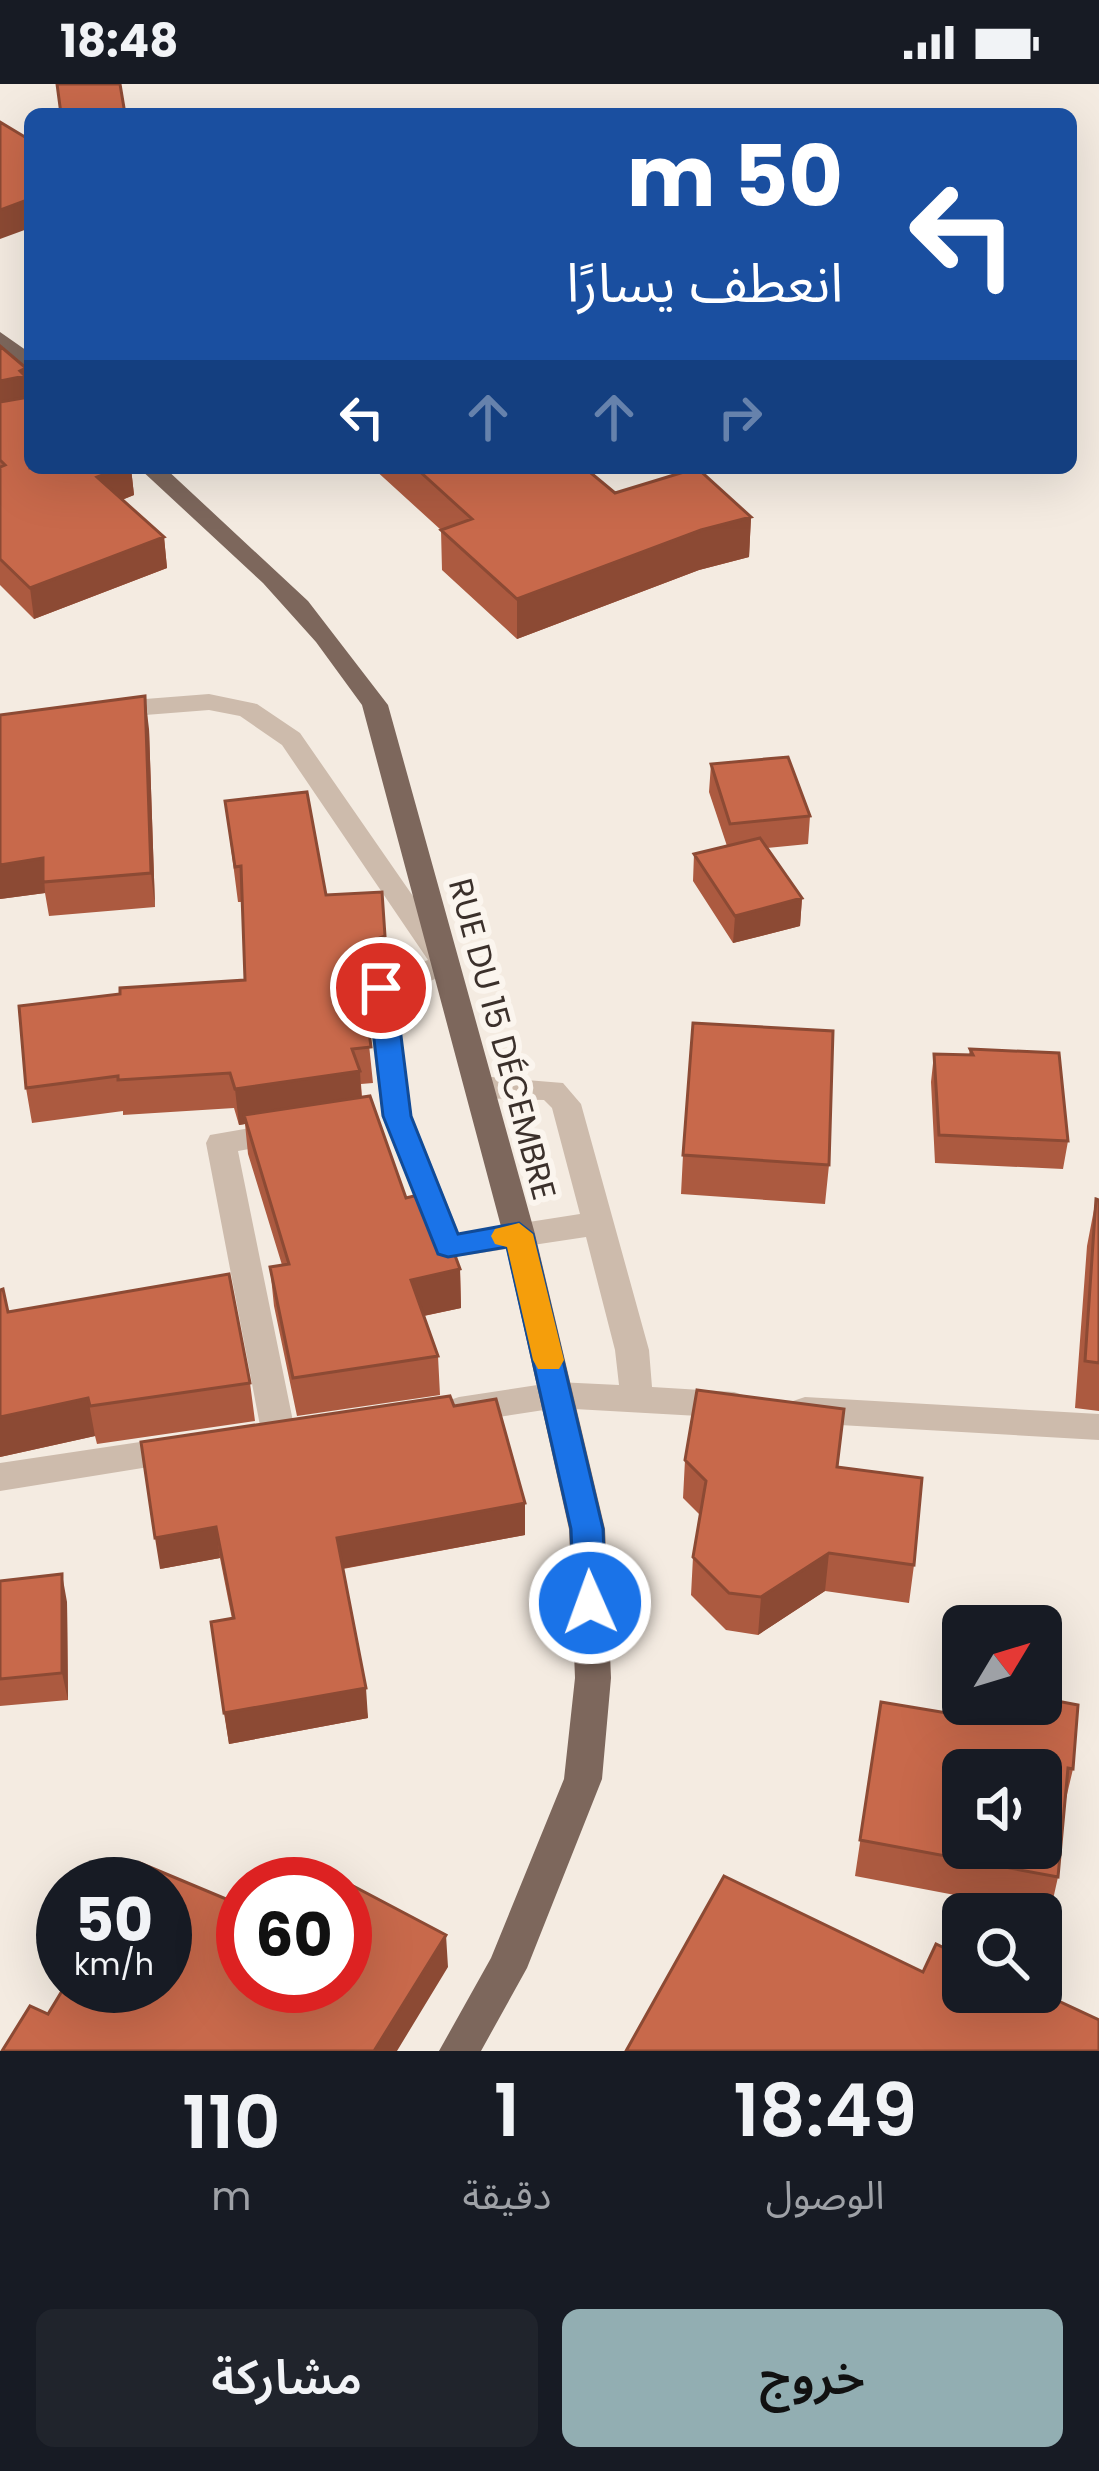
<!DOCTYPE html>
<html lang="ar">
<meta charset="utf-8">
<style>
:root{--surface:#171b24;--page:#20242c;--text:#f1f3f6;--muted:#9ea1a6;--accent:#92aeb2}
body{margin:0;font-family:Poppins,"Noto Sans Arabic",sans-serif;background:var(--page);color:var(--text);direction:rtl;height:100vh;display:flex;flex-direction:column;font-size:45px;white-space:nowrap}
*{box-sizing:border-box;margin:0}
p{font-size:39px;color:var(--muted)}
.icon{flex:none;width:66px;height:66px;fill:none;stroke:currentColor;stroke-width:2;stroke-linecap:round;stroke-linejoin:round}
.map{position:relative;height:1967px;overflow:hidden;direction:ltr}
.details{display:flex;flex-direction:column;background:var(--surface);flex:1}
.details>*{flex:none}
.guide{position:absolute;left:24px;top:24px;width:1053px;height:366px;border-radius:18px;box-shadow:0 12px 48px #0002;direction:rtl;background:#1a4fa0;color:#fff;overflow:hidden}
.needle{width:78px;rotate:52deg}
.controls{position:absolute;left:942px;top:1521px;display:grid;gap:24px}
.controls a{display:grid;place-items:center;width:120px;height:120px;border-radius:18px;background:var(--surface);box-shadow:0 12px 48px #0002;font-size:60px}
.speed{position:absolute;left:36px;top:1773px;display:flex;gap:24px;font-size:60px;font-weight:700;text-align:center}
.speed>*{display:grid;place-content:center;width:156px;height:156px;border-radius:50%;background:var(--surface);box-shadow:0 12px 48px #0002;line-height:1}
.speed small{font-size:30px;font-weight:400}
.speed .limit{border:18px solid #d22;background:#fff;color:#111}
.pin{position:absolute;display:grid;place-items:center;width:102px;height:102px;color:#fff;margin:-51px;border:6px solid #fff;border-radius:50%;box-shadow:0 3px 12px #0007}
.me{position:absolute;width:132px;margin:-66px;rotate:358deg;stroke-linejoin:round;filter:drop-shadow(0 0 9px #0008)}
.turn{display:flex;align-items:center;gap:42px;height:252px;padding:0 36px;font-size:54px}
.turn .icon{width:156px;height:156px;stroke-width:2.5}
.turn b{display:block;font-size:84px;line-height:102px}
.lanes{display:flex;align-items:center;height:114px;padding:0 36px;background:#0003;justify-content:center;gap:60px;direction:ltr}
.lanes .off{opacity:.35}
.eta{display:flex;justify-content:space-evenly;align-items:center;height:204px;text-align:center}
.eta b{font-size:72px;font-weight:600;line-height:84px}
.cta{display:flex;gap:24px;margin-top:auto;padding:24px 36px}
.cta a{flex:1;height:138px;border-radius:18px;background:var(--accent);color:#111;font-size:48px;font-weight:600;line-height:138px;text-align:center}
.cta a+a{background:var(--page);color:var(--text)}
.status{display:flex;justify-content:space-between;align-items:center;height:84px;padding:0 60px;background:var(--surface);direction:ltr}
.status svg{height:33px;fill:currentColor}
.map>svg:first-child{display:block}
</style>
<div class="status"><b>18:48</b><svg viewBox="0 0 49 12"><path d="M0 12V9h3v3zM5 12V6h3v6zM10 12V3h3v9zM15 12V0h3v12zM26 1h20v11H26zM47 4h2v5h-2z"/></svg></div>
<div class="map">
<svg width="1099" height="1967" viewBox="0 0 1099 1967">
<rect width="100%" height="100%" fill="#f4ebe1"/>
<g fill="none" stroke-linecap="round" stroke-linejoin="round">
<path fill="#cdbbac" fill-rule="evenodd" d="M209,610l48,10 43,29 160,231 -4,7 -60,23 16,122 47,117 121,-19 -28,-106 -8,-8 -65,-2 -15,-11 15,-11 84,7 18,21 68,246 3,37 82,5 12,4 5,9 -5,9 -12,4 -177,-10 -98,15 -12,-4 -5,-9 5,-9 12,-4 98,-15 62,3 -4,-35 -29,-113 -138,21 -11,-4 -55,-138 -16,-127 5,-7 57,-22 -146,-215 -42,-29 -31,-6 -102,8 -13,-8 13,-8z
M284,1038l11,3 4,8 -4,8 -57,10 58,285 -5,9 -12,4 -12,-4 -5,-9 -56,-293 4,-8z
M805,1313l294,17v26l-294,-17 -12,-4 -5,-9 5,-9z
M180,1352l12,4 5,10 -5,10 -192,31v-28z"/>
<path fill="#7d675c" fill-rule="evenodd" d="M0,248l30,21v19l-30,-22z
M139,384h26l143,133 80,104 147,529 70,295 6,149 -9,101 -75,189 -46,83h-42l52,-93 73,-179 11,-101 -6,-149 -66,-295 -141,-529 -46,-63 -53,-59z"/>
</g>
<path fill="#ac5a40" d="M0,262l30,122h101l3,27 -12,5 42,37 3,31 -133,51 -34,-34z
M373,384h212l30,25 136,24 -2,40 -50,13 -182,69 -75,-69 -1,-40z
M0,631l149,14 6,178 -106,9 -4,-23 -45,6z
M711,680l99,52 -2,28 -41,4 35,50 -2,28 -67,17 -40,-62 1,-27 33,-8 -18,-54z
M225,717l101,94 61,76 -18,7 -6,9 10,96 -12,1 1,13 44,101 25,19 29,52 1,39 -37,8 14,40 2,39 -143,21 -23,-110 -4,-39 12,-2 -34,-111 -3,-30 -6,1 -5,-17 -111,7v-4l-91,12 -6,-35 219,-108 -3,-78h-4z
M970,965l98,92 -5,28 -128,-6 -4,-81 3,-28 35,1z
M683,1071l146,10 -4,39 -144,-10z
M1096,1115l3,1v211l-24,-3 12,-162z
M0,1206l8,22 242,71 5,38 -158,23 -2,-8 -95,21z
M454,1322l71,129 -182,34 25,149 -139,26 -18,-122 21,-3 -12,-61 -60,11z
M685,1376l152,7 77,98 -5,38 -84,-12 -67,44 -32,-5 -35,-35 2,-38 7,-42 -17,-17z
M0,1497l67,21 1,98 -68,6z
M881,1618l105,18 4,-16h51l32,65 -8,34 -7,74 -8,36 -195,-37z"/>
<path fill="#8c4a34" d="M30,115v29l-30,11v-29z
M26,284l4,31 -30,13v-31z
M122,384h9l3,27 -33,13 -4,-31z
M751,433l-2,40 -50,13 -182,69v-40l184,-69z
M164,453l3,31 -133,51 -4,-31z
M145,612l4,33 6,178 -4,-34z
M43,774l2,35 -45,6v-34z
M802,814l-2,28 -67,17 2,-27z
M385,852l2,35 -18,7 -7,12 -3,-36 8,-11z
M360,987l2,35 -118,9 1,9 -6,1 -4,-36z
M460,1185l1,39 -48,10 -2,-38z
M88,1314l7,38 -95,21v-40z
M525,1419v32l-185,34 -3,-31z
M216,1443l4,31 -60,11 -5,-31z
M829,1469l-4,38 -67,44 3,-38z
M62,1490l5,28 1,98 -6,-27z
M366,1604l2,30 -139,26 -5,-31z
M446,1851l2,32 -51,84h-23z"/>
<path fill="#c8694b" stroke="#8c4a34" stroke-width="3" fill-rule="evenodd" d="M57,0h63l5,30h-64z
M0,38l30,18v59l-30,11z
M0,262l26,22 -6,3 5,5 -25,5z
M30,297v87h92l-25,9 67,60 -134,51 -30,-29v-92l5,-2 -5,-5v-58l29,-5z
M416,384h169l30,25 82,-25 54,49 -50,13 -184,69 -76,-69 31,-11z
M145,612l6,177 -108,9v-24l-43,7v-150z
M788,673l22,59 -80,8 -19,-60z
M307,708l19,103 56,-3 3,44 -18,7 -8,11 12,93 -19,2 8,22 -125,18 -5,-16 -112,7v-4l-92,12 -7,-82 101,-12v-6l125,-8 -4,-114 -6,1 -10,-66z
M760,754l42,60 -67,18 -41,-62z
M693,939l140,8 -4,134 -146,-10z
M970,965l89,4 9,88 -129,-6 -5,-81 39,1z
M370,1012l36,102 16,-4 9,23 12,6 17,46 -49,11 27,76 -145,22 -23,-111 19,-3 -45,-149z
M1096,1115l3,1v163l-14,-2z
M229,1190l21,109 -160,23 -2,-8 -88,19v-127l3,-1 5,23z
M697,1306l147,19 -7,58 85,11 -8,87 -85,-12 -68,44 -32,-4 -36,-36 13,-76 -21,-21z
M450,1312l4,10 42,-7 29,104 -188,35 29,150 -142,25 -13,-91 23,-4 -18,-91 -61,11 -14,-96z
M62,1490v99l-62,6v-98z
M1041,1614l37,7 -5,64 -5,-1 -10,109 -198,-37 21,-138 108,18 2,-16h50zM963,1686h78v78h-78z
M140,1779l103,43v80h102v-102h-13l4,-7 110,58 -72,116h-372l28,-45 18,8 17,-28h100v-102h-38z
M724,1792l199,96 13,-28 27,13v35h76l60,28v31h-473z"/>
<path fill="#1a73e8" stroke="#114b97" stroke-width="3" d="M381,896l14,8 16,128 47,118 61,-11 14,11 70,295 3,74 -4,10 -12,4 -11,-4 -5,-10 -3,-74 -64,-282 -59,10 -10,-3 -55,-138 -15,-128z"/>
<path fill="#f59e0b" d="M519,1139l14,11 31,126 -5,9h-21l-5,-9 -26,-113 -12,-3 -4,-8 4,-7z"/>
<g text-anchor="middle" stroke-width="12" stroke-linejoin="round" paint-order="stroke">
<g font-size="33" fill="#3b302b" stroke="#fbf5ee">
<text transform="translate(503 955) rotate(75)" y="12">RUE DU 15 DÉCEMBRE</text>
</g>
</g>
</svg>
<div class="controls">
<a><svg class="needle" viewBox="-14 -14 28 28"><path d="M0-13l5 13h-10z" fill="#e53935"/><path d="M0 13l5-13h-10z" fill="#9ea1a6"/></svg></a>
<a><svg class="icon" aria-label="sound" viewBox="0 0 24 24"><path d="M4 9h4l5-4v14l-5-4H4zM17 9q2 3 0 6"/></svg></a>
<a><svg class="icon" aria-label="search" viewBox="0 0 24 24"><circle cx="10" cy="10" r="6"/><path d="M15 15l6 6"/></svg></a>
</div>
<div class="speed"><div>50<small>km/h</small></div><div class="limit">60</div></div>
<div class="pin" style="left:381px;top:904px;background:#d93025"><svg class="icon" aria-label="arrive" viewBox="0 0 24 24"><path d="M6 21V4h12l-3 4 3 4H6"/></svg></div>
<svg class="me" style="left:590px;top:1519px" viewBox="-20 -20 40 40"><circle r="17" fill="#1a73e8" stroke="#fff" stroke-width="3"/><path d="M0-11L8 9 0 5-8 9z" fill="#fff"/></svg>
<div class="guide">
<div class="turn"><svg class="icon" aria-label="left" viewBox="0 0 24 24"><path d="M17 20v-9H6M10 6l-5 5 5 5"/></svg><div><b>50 m</b>انعطف يسارًا</div></div>
<div class="lanes"><svg class="icon" aria-label="left" viewBox="0 0 24 24"><path d="M17 20v-9H6M10 6l-5 5 5 5"/></svg><svg class="icon off" aria-label="ahead" viewBox="0 0 24 24"><path d="M12 20V5M6 11l6-6 6 6"/></svg><svg class="icon off" aria-label="ahead" viewBox="0 0 24 24"><path d="M12 20V5M6 11l6-6 6 6"/></svg><svg class="icon off" aria-label="right" viewBox="0 0 24 24"><path d="M7 20v-9h11M14 6l5 5-5 5"/></svg></div>
</div>
</div>
<section class="details">
<div class="eta">
<div><b>18:49</b><p>الوصول</p></div>
<div><b>1</b><p>دقيقة</p></div>
<div><b>110</b><p>m</p></div>
</div>
<div class="cta"><a>خروج</a><a>مشاركة</a></div>
</section>
